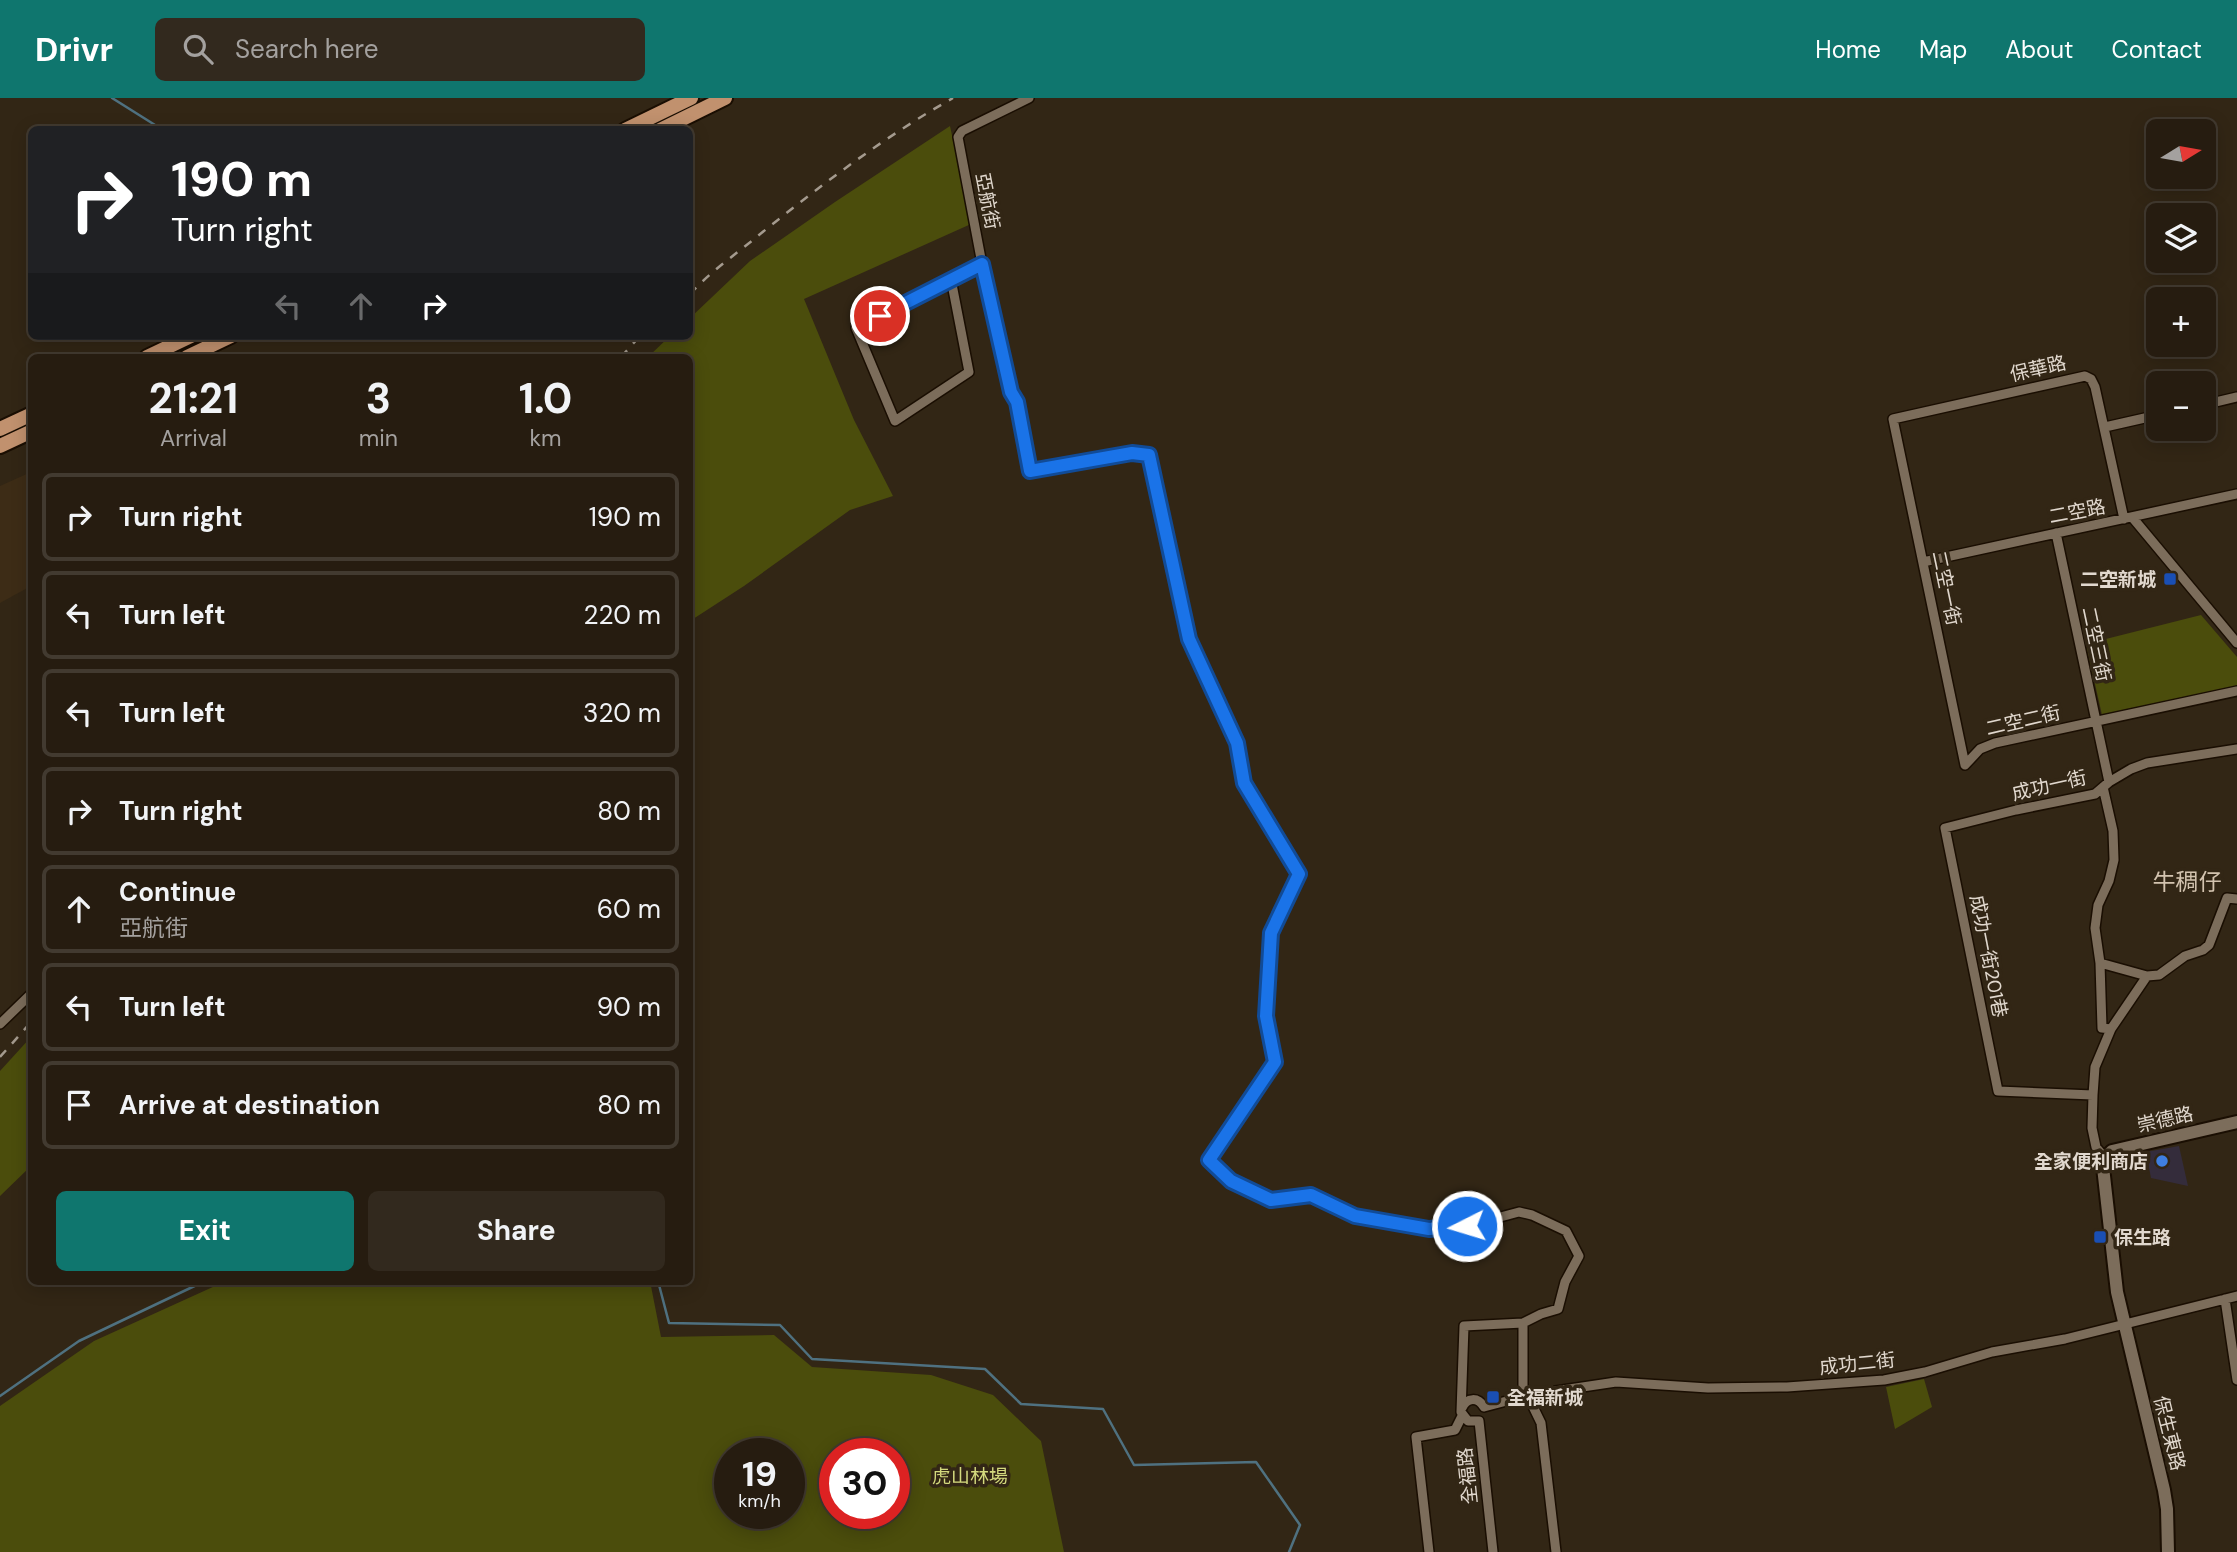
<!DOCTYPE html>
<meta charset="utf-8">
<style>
:root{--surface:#261c10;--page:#32291e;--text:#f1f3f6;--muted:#a4a19f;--line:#423a30;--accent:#0f766e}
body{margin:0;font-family:"DM Sans","Noto Sans TC",sans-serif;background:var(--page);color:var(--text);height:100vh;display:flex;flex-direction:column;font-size:26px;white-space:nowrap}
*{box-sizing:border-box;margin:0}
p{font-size:23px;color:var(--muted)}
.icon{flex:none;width:38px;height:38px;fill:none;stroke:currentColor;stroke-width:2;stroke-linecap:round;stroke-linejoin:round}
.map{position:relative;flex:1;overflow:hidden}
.drawer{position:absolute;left:28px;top:256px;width:665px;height:931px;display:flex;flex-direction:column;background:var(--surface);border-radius:10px;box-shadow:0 4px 18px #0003,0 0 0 2px var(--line)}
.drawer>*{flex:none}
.banner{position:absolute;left:28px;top:28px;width:665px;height:214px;border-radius:10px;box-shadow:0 4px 18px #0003,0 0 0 2px var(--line);background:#202124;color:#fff;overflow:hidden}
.needle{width:46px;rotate:79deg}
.controls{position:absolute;left:2146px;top:21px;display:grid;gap:14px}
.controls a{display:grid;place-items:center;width:70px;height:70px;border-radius:10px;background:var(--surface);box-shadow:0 4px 18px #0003,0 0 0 2px var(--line);font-size:35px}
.speed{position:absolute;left:714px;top:1340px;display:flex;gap:14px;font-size:35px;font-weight:700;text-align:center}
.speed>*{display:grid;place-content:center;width:91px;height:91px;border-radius:50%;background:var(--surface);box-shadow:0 4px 18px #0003,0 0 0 2px var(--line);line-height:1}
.speed small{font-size:18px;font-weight:400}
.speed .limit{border:10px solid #d22;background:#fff;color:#111}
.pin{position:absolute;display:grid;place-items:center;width:60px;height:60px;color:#fff;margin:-30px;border:4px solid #fff;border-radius:50%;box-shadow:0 2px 7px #0007}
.me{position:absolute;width:77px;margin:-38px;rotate:265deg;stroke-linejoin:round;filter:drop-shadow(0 0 5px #0008)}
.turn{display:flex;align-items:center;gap:24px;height:147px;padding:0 28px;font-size:32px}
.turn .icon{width:91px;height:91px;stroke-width:2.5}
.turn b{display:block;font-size:49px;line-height:60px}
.lanes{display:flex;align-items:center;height:66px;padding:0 28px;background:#0003;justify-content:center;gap:35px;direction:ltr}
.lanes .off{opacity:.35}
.eta{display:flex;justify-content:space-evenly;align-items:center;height:119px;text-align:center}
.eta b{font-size:42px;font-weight:700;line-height:49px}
.primary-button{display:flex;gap:14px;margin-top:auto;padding:14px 28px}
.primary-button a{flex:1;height:80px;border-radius:10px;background:var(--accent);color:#fff;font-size:28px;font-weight:700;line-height:80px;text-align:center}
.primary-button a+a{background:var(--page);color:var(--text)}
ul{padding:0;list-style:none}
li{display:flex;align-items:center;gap:21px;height:88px;margin:0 14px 10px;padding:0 14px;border:4px solid var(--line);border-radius:10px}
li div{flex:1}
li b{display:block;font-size:26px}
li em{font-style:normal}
header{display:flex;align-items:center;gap:42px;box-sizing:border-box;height:98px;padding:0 35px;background:var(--accent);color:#fff}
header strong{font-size:33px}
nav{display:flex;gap:38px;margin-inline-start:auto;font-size:24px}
.search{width:490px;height:63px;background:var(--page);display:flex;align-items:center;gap:18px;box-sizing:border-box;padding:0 24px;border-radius:10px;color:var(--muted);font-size:26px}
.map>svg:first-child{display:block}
</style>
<header>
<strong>Drivr</strong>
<div class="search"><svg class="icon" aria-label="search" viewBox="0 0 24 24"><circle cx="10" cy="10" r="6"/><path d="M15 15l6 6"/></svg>Search here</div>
<nav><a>Home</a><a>Map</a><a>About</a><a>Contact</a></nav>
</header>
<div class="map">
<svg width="2237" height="1454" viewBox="0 0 2237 1454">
<rect width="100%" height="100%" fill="#322615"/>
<path fill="#342c3b" d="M2179,1048l9,40 -37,-8 -5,-26z"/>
<path fill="#3d2c16" d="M31,374v114l-31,17v-117z"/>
<path fill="#4b4d0c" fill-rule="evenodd" d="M950,28l21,98 -167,75 50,121 39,76 -43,14 -106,76 -54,35v-264h-42l22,-21h20v-18l60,-57 85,-59z
M2201,517l36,42v30l-135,28 -16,-71z
M31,939v129l-31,30v-125z
M226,1183h424l11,56 113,-2 38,32 119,8 62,20 48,46 23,111h-1064v-146l94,-65zM730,1356h59v60h-59zM835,1356h59v60h-59z
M1924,1281l8,28 -37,22 -9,-42z"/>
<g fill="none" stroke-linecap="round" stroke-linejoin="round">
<path stroke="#4f7180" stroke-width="2.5" d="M112,0l51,32
M658,1183l11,42 111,2 32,34 173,10 36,35 82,5 31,56 122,-3 44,63 -11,27
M0,1298l79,-55 126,-60"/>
<g stroke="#1a0e02" stroke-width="12">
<path id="street" d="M1029,0l-67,33 -4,6 24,127 29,128 6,10 13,69 102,-18 17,2 40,184 48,104 7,40 55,91 -28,59 -5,83 9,46 -66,98 22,21 40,19 40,-5 44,21 43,8 31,5 38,-3 52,-14 13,3 34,16 13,25 -14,26 -7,27 -17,5 -18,9 -59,3 -3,86 7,9h11l14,131
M951,181l18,93 -74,49 -39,-93 126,-64
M2203,307l34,-8
M2105,329l53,-12
M2132,419l105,126
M2056,435l53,249
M1923,464l314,-68
M1965,667l-72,-346 192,-43 6,3 4,8 29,132
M1965,667l15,-16 15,-6 242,-52
M2103,689l10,44 1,29 -5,21 -11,24 -3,23 5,35 2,65 9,1 -16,38 -2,28 -1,33 4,19 9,11
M2100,865l47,13 12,-1 26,-19 18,-6 6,-5 18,-47 10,1
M0,926l32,-31
M2111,931l36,-53
M2093,997l-95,-4 -53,-263 71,-18 79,-16 14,-12 22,-13 16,-6 90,-14
M2225,1201l12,81
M1523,1225v63l18,37 15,129
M1462,1310c5,-11 16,-11 22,-1l45,-12 87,-13 92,6 79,-1 97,-7 41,-8 67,-20 73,-13 172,-43
M1429,1454l-13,-115 39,-7 7,-14"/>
</g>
<g stroke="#1a0e02" stroke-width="16">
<path id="secondary" d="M2168,1454l-1,-43 -3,-19 -47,-198 -14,-125 2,-9 7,-7 125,-29"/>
</g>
<g stroke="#1a0e02" stroke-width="18">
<path id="primary" d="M625,32l66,-32
M660,32l65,-32
M147,259l44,-21
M187,259l44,-21
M0,331l32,-15
M0,348l32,-15"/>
</g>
<use href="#street" stroke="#7c6d5b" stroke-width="9"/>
<use href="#secondary" stroke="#7c6d5b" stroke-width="12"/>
<use href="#primary" stroke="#c1916e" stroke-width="14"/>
<path stroke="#a49a8e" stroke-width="2.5" stroke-dasharray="9 9" stroke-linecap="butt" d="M690,196c20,-22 46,-40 69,-59 62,-50 125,-98 194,-137
M621,259l19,-21
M0,959l32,-36"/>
</g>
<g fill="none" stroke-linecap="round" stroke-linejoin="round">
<g stroke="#114b97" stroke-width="18">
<path id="route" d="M880,218l102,-52 29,128 6,10 13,69 102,-18 17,2 40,184 48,104 7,40 55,91 -28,59 -5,83 9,46 -66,98 22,21 40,19 40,-5 44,21 74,13 38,-3"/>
</g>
<use href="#route" stroke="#1a73e8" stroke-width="12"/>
</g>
<g fill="#1a4fb4" stroke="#322615" stroke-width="2.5">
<rect x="2163" y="474" width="14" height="14" rx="3.5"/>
<rect x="2093" y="1132" width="14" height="14" rx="3.5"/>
<rect x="1486" y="1292" width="14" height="14" rx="3.5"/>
</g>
<circle fill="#3f7fe0" stroke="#322615" stroke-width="2.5" cx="2162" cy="1063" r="7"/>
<g text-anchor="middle" stroke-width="7" stroke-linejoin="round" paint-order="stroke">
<g font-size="19" fill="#e1d8ce" stroke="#322615">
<text transform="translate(988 103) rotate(79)" y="7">亞航街</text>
<text transform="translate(2038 270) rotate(-13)" y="7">保華路</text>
<text transform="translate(2077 413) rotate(-11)" y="7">二空路</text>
<text transform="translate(1947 490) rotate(78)" y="7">二空一街</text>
<text transform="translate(2097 546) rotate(78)" y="7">二空三街</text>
<text transform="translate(2023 622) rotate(-13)" y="7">二空二街</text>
<text transform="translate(2049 687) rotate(-13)" y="7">成功一街</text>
<text transform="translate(1989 858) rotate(79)" y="7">成功一街201巷</text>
<text transform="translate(2165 1021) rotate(-13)" y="7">崇德路</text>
<text transform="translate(1857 1265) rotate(-6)" y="7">成功二街</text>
<text transform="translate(2170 1335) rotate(76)" y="7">保生東路</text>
<text transform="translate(1467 1378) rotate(-96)" y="7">全福路</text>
</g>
<g font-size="19" font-weight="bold" fill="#e1d8ce" stroke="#322615" text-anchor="end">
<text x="2156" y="488">二空新城</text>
<text x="2148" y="1070">全家便利商店</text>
<text x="2114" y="1146" text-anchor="start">保生路</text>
<text x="1507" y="1306" text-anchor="start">全福新城</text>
</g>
<g font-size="19" fill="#d4da7e" stroke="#322615">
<text x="970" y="1385">虎山林場</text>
</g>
<g font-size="23" fill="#d3c3af" stroke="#322615">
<text x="2187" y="792">牛稠仔</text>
</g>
</g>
</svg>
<div class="controls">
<a><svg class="needle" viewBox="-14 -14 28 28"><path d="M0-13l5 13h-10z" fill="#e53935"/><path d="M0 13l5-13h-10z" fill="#a4a19f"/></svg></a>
<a><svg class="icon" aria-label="layers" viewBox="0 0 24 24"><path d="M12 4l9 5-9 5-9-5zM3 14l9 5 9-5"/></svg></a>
<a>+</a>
<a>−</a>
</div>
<div class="speed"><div>19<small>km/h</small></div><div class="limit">30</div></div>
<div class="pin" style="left:880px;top:218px;background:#d93025"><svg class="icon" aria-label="arrive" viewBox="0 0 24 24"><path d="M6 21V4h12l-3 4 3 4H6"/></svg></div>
<svg class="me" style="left:1467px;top:1128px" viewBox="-20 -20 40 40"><circle r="17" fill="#1a73e8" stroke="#fff" stroke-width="3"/><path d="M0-11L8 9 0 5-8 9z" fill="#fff"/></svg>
<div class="banner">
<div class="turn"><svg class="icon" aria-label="right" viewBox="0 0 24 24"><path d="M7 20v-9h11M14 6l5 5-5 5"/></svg><div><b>190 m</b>Turn right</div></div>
<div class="lanes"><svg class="icon off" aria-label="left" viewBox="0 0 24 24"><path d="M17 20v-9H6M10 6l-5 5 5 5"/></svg><svg class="icon off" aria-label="ahead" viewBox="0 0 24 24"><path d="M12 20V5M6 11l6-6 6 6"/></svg><svg class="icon" aria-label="right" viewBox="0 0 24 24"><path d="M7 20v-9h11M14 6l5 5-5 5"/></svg></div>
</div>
<section class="drawer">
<div class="eta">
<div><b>21:21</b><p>Arrival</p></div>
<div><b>3</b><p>min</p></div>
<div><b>1.0</b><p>km</p></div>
</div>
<ul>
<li><svg class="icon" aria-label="right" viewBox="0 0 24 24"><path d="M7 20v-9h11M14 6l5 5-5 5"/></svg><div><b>Turn right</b></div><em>190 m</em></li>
<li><svg class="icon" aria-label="left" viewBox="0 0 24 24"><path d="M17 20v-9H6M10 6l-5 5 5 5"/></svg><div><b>Turn left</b></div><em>220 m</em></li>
<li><svg class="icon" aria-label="left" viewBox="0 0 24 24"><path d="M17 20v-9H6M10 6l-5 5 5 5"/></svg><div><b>Turn left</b></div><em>320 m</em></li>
<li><svg class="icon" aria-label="right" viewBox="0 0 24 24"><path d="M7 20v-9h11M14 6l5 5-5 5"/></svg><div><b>Turn right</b></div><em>80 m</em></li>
<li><svg class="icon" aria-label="ahead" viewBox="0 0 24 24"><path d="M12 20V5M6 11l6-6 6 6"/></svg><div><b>Continue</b><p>亞航街</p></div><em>60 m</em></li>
<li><svg class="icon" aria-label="left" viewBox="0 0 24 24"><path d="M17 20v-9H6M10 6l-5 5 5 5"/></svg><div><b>Turn left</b></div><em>90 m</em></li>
<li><svg class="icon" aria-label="arrive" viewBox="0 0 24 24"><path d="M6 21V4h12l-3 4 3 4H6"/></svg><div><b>Arrive at destination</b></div><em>80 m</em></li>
</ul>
<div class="primary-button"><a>Exit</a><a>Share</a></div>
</section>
</div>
